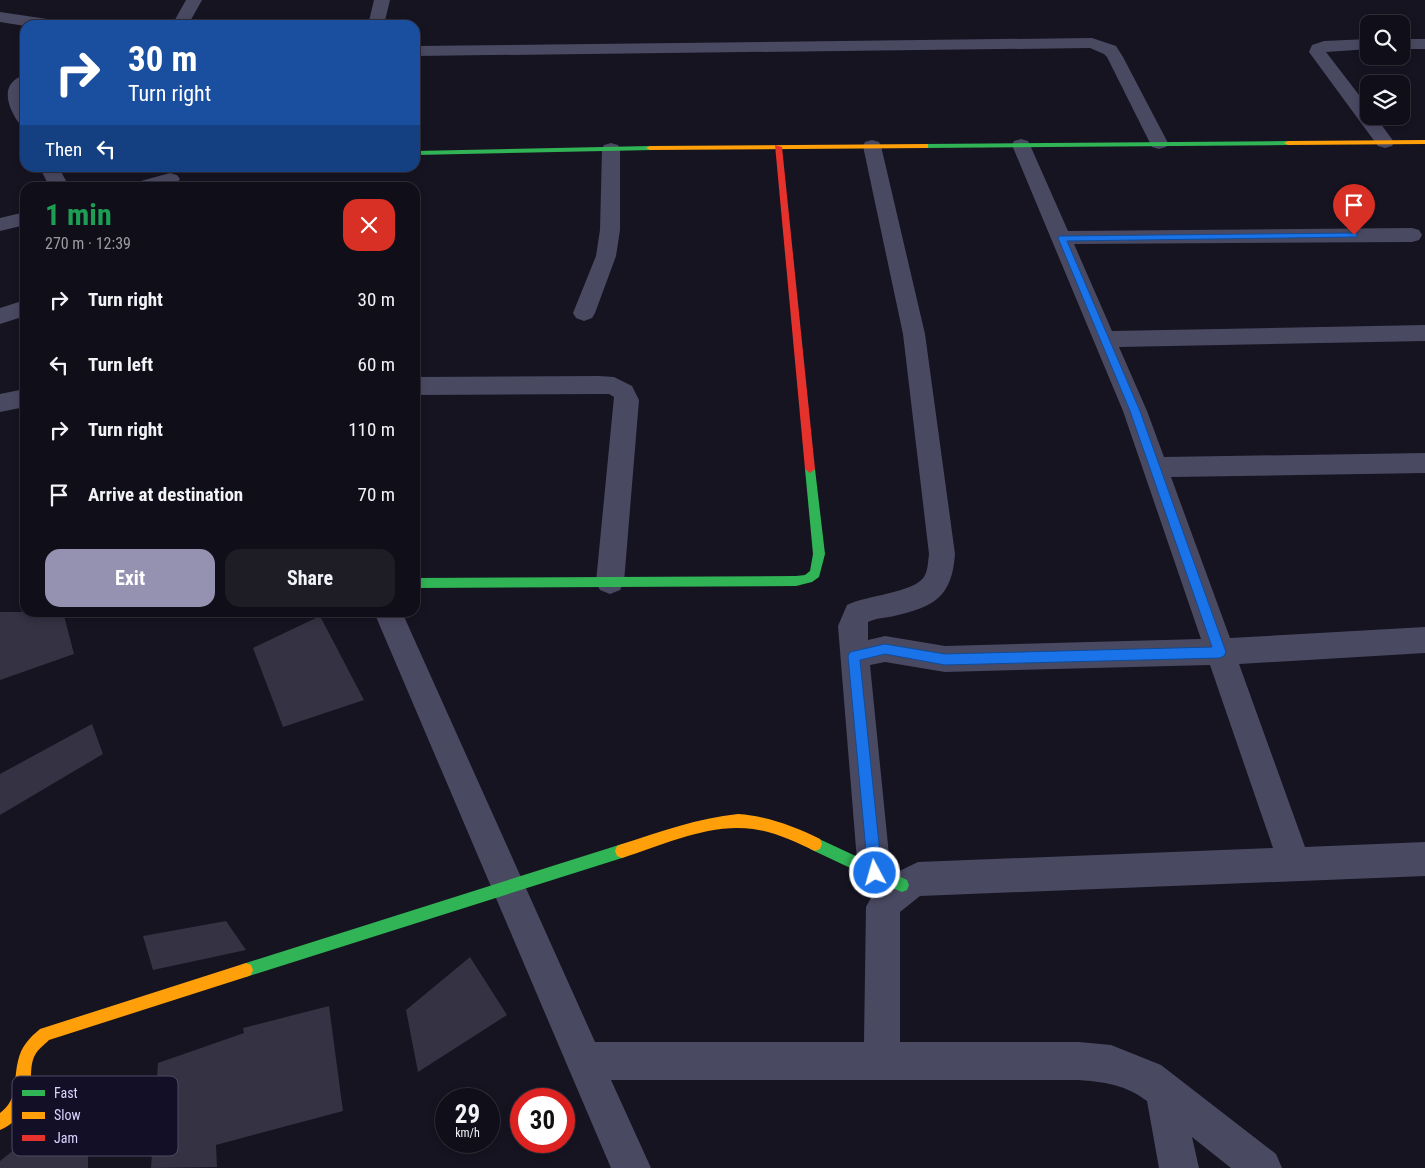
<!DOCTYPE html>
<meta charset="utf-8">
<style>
:root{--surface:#100f19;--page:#1e1d26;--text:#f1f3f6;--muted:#9c9ca2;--line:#302f38;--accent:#9591b1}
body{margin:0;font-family:"Roboto Condensed",sans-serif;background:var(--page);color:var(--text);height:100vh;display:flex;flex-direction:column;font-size:19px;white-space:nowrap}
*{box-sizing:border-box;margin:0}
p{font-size:16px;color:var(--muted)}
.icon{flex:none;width:28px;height:28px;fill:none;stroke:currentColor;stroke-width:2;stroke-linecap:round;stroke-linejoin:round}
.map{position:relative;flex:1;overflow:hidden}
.details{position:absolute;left:20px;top:182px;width:400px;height:435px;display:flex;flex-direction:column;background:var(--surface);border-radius:15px;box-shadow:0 2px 8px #0003,0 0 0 1px var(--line)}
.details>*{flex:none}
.guide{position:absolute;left:20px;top:20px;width:400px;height:152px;border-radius:15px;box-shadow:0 2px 8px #0003,0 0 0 1px var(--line);background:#1a4fa0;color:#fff;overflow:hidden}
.controls{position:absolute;left:1360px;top:15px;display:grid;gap:10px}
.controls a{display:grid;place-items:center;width:50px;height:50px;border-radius:10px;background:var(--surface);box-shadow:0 2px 8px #0003,0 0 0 1px var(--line);font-size:25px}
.speed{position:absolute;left:435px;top:1088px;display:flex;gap:10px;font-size:25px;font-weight:700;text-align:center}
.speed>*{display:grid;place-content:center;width:65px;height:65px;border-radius:50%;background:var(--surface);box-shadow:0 2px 8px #0003,0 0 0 1px var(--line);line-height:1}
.speed small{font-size:12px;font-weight:400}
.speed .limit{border:8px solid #d22;background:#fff;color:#111}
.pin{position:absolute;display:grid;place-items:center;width:42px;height:42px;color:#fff;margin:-51px -21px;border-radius:50% 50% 50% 0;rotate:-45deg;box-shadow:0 0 5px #0007}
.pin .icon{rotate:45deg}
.me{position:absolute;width:55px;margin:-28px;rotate:354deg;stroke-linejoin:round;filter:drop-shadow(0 0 4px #0008)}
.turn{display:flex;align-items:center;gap:18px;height:105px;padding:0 25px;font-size:22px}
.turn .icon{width:65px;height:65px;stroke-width:2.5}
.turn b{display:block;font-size:35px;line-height:42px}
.then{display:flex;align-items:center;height:48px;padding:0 25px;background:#0003;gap:10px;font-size:19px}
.round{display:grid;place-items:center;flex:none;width:52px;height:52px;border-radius:15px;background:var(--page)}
.overview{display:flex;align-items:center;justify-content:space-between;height:85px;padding:0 25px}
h1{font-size:30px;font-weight:700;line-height:38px;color:#1e9e55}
.action{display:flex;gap:10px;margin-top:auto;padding:10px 25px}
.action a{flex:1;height:58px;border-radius:15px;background:var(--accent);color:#fff;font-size:20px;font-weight:700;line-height:58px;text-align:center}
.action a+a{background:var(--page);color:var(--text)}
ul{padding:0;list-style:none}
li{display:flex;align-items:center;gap:15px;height:65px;padding:0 25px}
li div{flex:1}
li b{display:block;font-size:19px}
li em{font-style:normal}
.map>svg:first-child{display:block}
</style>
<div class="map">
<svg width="1425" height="1168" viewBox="0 0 1425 1168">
<rect width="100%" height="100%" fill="#161421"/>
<path fill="#343243" d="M0,612h63l11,42 -74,26z
M320,616l44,84 -81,27 -30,-79z
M92,724l11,30 -103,61v-41z
M226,921l20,29 -93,20 -10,-34z
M470,957l37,58 -89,57 -12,-62z
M329,1006l14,105 -127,34 1,22 -66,1 7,-105 86,-30 -1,-5z
M89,1090l-1,78h-88v-7z"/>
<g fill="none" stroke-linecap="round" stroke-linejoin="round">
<path fill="#4a4962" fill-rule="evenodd" d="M186,0h16l-14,25h-16z
M374,0h16l-6,25h-16z
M0,12l54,8 6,2 2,3 -37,1 -25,-4z
M1092,38l24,8 7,11 45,86 -2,4 -7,2 -7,-2 -45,-90 -3,-3 -14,-6 -675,8v-10z
M1369,39v10l-43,3 43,56v8h6l19,26 -2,4 -7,2 -7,-2 -69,-94 3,-7 12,-4z
M1401,39h24v10h-24z
M25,75v14l-2,2 2,10v23l-6,-1c-13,-18 -19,-41 6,-48z
M1021,139l7,2 2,4 38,86 344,-3 7,2 3,5 -3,5 -7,2 -338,2 38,87 313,-6v16l-306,6 28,64 17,46 261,-4v20l-254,4 59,161 195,-11v26l-186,11 66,183 120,-5v34l-505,20 -20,16v130h179l32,3 50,20 115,89 6,14h-51l-39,-31 7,31h-40l-12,-67c-21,-16 -42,-19 -68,-21h-468l40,88h-40l-237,-556h28l193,430h269l2,-135 9,-17 -12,-5 -5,-12 -20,-247 9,-21c20,-10 66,-12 77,-28 4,-6 4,-16 5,-23l-26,-220 -40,-188 2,-4 7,-2 7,2 2,4 44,188 30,220c-3,43 -21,53 -61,62 -9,2 -18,2 -26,6v18l17,-4 60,10 256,-7 -78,-228 -111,-266 2,-4zM885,662l60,10 265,-7 63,183 -355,14 -27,13 -21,-210z
M611,143l7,2 2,4v81l-4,26 -21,57 -3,5 -8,3 -8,-3 -3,-5 23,-57 4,-26 2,-81 2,-4z
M40,168h19l11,20h-20z
M170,173l7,2 3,4 -3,4 -16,5h-33l2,-4z
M25,212v13l-25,6v-13z
M25,300v16l-25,8v-16z
M599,376l15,1 18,9 7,14 -15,182 -4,8 -10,4 -10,-4 -4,-8 18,-185 -5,-3h-10l-184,1v-18z
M25,389v18l-25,5v-18z"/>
<path fill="#30b455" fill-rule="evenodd" d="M1288,141l4,2 -1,2 -366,3 -4,-2 4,-2z
M650,146h3v4l-238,5v-4z
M810,465l5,4 10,85 -6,23 -7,5 -16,4 -381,2v-10l381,-2 9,-1 5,-4 3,-17 -8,-85z
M815,837l92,43 2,5 -2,5 -5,2 -5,-2 -87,-41 -2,-5 2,-5z
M622,844l5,2 2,5 -2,5 -5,2 -376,119 -5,-2 -2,-5 2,-5 5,-2z"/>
<path fill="#ff9f0a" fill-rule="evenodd" d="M1425,140v4l-137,1 -4,-2 4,-2z
M925,144h3v4l-278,2 -4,-2 4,-2z
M738,814c29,2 56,12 82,25l2,5 -2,5 -5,2c-20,-9 -40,-19 -62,-22 -44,-6 -90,16 -131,29l-5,-2 -2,-5 2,-5 5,-2c38,-12 76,-26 116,-30z
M246,963l5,2 2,5 -2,5 -5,2 -197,63c-5,5 -12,10 -15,17 -3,7 -3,16 -3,23 -1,22 -10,41 -31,50v-17c19,-14 13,-32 18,-52 3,-14 11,-23 22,-32z"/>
<path fill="#e5322d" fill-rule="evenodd" d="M775,145l7,2 33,322 -5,4 -5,-4z"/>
</g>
<path fill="#1a73e8" stroke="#114b97" d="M1354,233h3v4l-290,4 73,170 86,241 -2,4 -4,2 -275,7 -60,-11 -25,6 22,213 -2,5 -5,2 -5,-2 -2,-5 -20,-217 2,-4 35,-8 60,10 267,-7 -82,-236 -72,-173 1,-2z"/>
<rect x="12" y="1076" width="166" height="80" rx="8" fill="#130f26" stroke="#4f4a67" stroke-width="1"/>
<rect x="22" y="1090" width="23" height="6" fill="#30b455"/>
<rect x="22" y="1112" width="23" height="7" fill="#ff9f0a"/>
<rect x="22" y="1135" width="23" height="6" fill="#e5322d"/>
<g font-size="14" fill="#dad4ff">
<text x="54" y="1098">Fast</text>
<text x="54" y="1120">Slow</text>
<text x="54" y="1143">Jam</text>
</g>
</svg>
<div class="controls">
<a><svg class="icon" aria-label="search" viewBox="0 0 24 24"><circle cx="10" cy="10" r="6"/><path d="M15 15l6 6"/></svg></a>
<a><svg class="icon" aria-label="layers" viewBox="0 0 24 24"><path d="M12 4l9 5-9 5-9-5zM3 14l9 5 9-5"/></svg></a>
</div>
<div class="speed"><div>29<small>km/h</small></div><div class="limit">30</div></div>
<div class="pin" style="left:1354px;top:235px;background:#d93025"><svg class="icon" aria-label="arrive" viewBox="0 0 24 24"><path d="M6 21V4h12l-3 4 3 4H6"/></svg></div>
<svg class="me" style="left:875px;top:873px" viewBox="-20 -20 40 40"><circle r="17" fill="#1a73e8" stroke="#fff" stroke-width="3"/><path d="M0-11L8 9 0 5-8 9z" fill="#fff"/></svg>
<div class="guide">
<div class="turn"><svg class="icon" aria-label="right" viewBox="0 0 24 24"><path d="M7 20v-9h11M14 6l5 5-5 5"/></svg><div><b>30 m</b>Turn right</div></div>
<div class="then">Then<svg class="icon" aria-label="left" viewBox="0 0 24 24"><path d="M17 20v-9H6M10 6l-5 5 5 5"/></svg></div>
</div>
<section class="details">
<div class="overview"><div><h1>1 min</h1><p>270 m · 12:39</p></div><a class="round" style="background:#d93025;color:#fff"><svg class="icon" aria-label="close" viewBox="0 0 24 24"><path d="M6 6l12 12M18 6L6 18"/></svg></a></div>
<ul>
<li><svg class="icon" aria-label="right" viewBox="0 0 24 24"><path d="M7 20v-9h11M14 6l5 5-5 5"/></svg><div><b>Turn right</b></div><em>30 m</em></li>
<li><svg class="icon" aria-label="left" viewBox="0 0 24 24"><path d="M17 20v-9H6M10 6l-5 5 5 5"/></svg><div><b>Turn left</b></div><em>60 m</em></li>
<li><svg class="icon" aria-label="right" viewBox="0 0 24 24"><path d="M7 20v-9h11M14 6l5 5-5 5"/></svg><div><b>Turn right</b></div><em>110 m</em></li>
<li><svg class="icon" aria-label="arrive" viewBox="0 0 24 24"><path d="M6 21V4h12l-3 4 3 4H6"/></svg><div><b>Arrive at destination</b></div><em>70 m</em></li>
</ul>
<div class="action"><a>Exit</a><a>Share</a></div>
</section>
</div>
